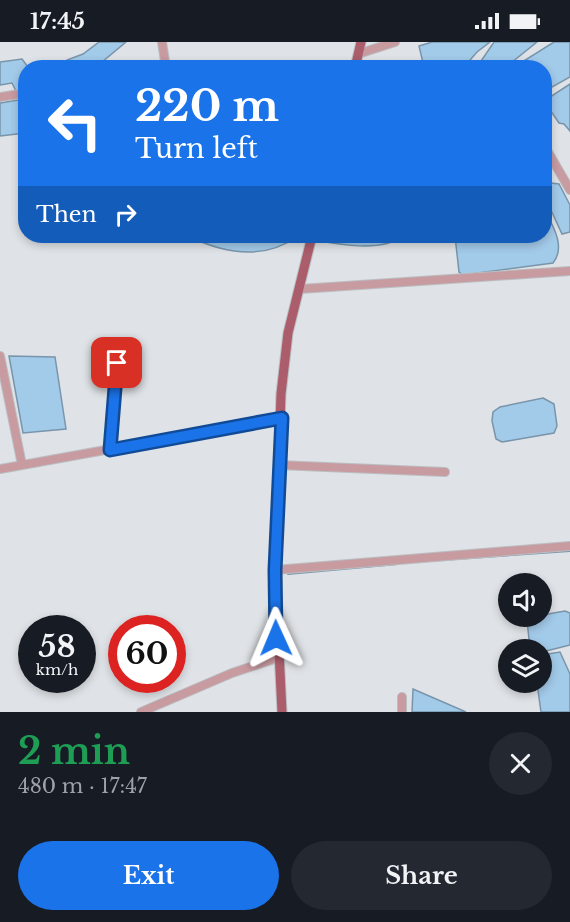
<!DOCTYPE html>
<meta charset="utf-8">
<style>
:root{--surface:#171b24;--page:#242831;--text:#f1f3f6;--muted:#9ea1a6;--accent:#1a73e8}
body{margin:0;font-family:"Libre Baskerville",serif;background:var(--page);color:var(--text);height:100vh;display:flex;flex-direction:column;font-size:22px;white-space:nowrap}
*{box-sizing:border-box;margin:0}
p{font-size:20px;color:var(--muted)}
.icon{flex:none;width:33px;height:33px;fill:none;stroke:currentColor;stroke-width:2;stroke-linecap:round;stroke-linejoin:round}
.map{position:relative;height:670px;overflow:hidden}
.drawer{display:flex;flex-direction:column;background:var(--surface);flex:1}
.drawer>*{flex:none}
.banner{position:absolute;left:18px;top:18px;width:534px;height:183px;border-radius:24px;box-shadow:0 3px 9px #0003;background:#1a73e8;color:#fff;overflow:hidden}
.controls{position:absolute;left:498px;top:531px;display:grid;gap:12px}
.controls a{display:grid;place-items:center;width:54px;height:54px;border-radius:50%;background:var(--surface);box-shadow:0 3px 9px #0003;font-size:30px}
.speed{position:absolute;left:18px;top:573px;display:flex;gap:12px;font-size:30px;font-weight:700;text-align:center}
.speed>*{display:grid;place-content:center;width:78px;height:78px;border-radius:50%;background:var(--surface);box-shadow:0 3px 9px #0003;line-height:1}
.speed small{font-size:15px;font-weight:400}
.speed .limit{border:9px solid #d22;background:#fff;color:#111}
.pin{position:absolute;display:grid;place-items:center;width:51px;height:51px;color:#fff;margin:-26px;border-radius:12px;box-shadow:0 3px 9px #0006}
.me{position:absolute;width:66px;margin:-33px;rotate:359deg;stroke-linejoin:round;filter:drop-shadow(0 0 4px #0008)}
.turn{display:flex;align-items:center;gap:21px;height:126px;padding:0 18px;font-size:27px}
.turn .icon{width:78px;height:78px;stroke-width:2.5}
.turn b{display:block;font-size:42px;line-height:51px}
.then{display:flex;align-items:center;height:57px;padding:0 18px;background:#0003;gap:12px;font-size:22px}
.round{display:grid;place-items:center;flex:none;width:63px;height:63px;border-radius:32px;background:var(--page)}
.headline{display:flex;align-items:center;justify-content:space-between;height:102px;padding:0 18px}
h1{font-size:36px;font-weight:800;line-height:45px;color:#1e9e55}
.button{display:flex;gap:12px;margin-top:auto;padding:12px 18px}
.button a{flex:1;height:69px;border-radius:36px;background:var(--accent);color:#fff;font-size:24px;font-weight:800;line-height:69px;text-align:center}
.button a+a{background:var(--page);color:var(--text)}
.status{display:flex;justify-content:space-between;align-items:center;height:42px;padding:0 30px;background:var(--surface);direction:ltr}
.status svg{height:16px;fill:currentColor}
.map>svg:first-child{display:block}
</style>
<div class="status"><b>17:45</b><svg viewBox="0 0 49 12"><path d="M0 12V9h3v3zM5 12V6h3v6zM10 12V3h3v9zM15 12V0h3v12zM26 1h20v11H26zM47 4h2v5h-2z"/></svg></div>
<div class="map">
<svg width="570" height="670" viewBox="0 0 570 670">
<rect width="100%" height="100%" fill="#dfe2e6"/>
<path fill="#a2cae9" stroke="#7995ab" stroke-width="1.5" d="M99,0h27l-30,25h-29v-7l16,-6z
M432,0h58l-13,10 -13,15h-40l-5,-21z
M494,0h43l-31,25h-29z
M554,0h16v35l-25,14 -1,-23 -30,-1z
M22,17l6,8 -2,1 -1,24 -9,-1 -4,-8 -12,2v-23z
M570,42v47l-6,-7 -5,-1 -15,-22z
M25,57v34l-25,3v-33z
M551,141l8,1 11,21v27l-8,2 -17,-37v-11z
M545,169c8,15 21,36 8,52l-90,12 -4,-3 -4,-36h89z
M188,194h213c-19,19 -79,6 -103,0 -33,24 -73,18 -110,0z
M9,314l46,1 11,72 -43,4z
M543,356l11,6 3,22 -3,7 -52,9 -6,-3 -4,-18 1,-9 7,-5z
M565,569l5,2v32l-28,7v-2l-12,-1 -3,-29 15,-5z
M560,610l10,22v38h-29l-4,-29 5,-1v-27z
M413,647l53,23h-54z"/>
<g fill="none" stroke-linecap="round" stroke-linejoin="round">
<path stroke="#7995ab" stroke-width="2" d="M428,519l142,-10
M288,532l110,-10"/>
<g stroke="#bbbec1" stroke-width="10">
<path id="minor" d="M162,0l4,26
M358,12l37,-12
M0,55l26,-4
M544,103l26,45
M300,247l270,-18
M0,314l22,109
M110,408l7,-87
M278,423l167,7
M0,427l282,-51
M275,528l295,-24
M141,670l91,-39 45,-15
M402,670v-15"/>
</g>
<g stroke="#bbbec1" stroke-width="11">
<path id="major" d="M355,26l6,-26
M282,670l-7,-142 6,-176 7,-61 24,-97"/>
</g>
<use href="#minor" stroke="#c89ba1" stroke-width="8"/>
<use href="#major" stroke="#ab5d6c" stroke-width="9"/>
</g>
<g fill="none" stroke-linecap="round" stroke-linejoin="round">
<g stroke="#114b97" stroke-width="15">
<path id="route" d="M117,321l-7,87 172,-32 -7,152 1,68"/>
</g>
<use href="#route" stroke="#1a73e8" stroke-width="10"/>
</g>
</svg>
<div class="controls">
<a><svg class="icon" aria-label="sound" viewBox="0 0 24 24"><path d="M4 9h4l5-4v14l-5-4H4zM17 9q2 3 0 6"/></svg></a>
<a><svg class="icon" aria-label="layers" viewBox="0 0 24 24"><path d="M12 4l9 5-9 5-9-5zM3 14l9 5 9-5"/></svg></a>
</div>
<div class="speed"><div>58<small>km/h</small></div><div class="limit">60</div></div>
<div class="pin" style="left:117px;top:321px;background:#d93025"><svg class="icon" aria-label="arrive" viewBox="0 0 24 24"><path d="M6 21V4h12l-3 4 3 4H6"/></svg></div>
<svg class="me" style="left:276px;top:596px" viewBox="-20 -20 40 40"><path d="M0-17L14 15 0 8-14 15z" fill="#1a73e8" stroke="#fff" stroke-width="4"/></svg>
<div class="banner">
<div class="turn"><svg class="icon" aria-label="left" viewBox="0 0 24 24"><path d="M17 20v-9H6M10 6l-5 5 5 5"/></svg><div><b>220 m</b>Turn left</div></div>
<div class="then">Then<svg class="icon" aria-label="right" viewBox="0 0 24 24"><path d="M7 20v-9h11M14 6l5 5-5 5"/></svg></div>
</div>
</div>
<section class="drawer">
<div class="headline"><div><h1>2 min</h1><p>480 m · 17:47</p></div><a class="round"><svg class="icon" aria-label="close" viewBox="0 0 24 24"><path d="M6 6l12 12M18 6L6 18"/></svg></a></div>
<div class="button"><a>Exit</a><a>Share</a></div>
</section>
